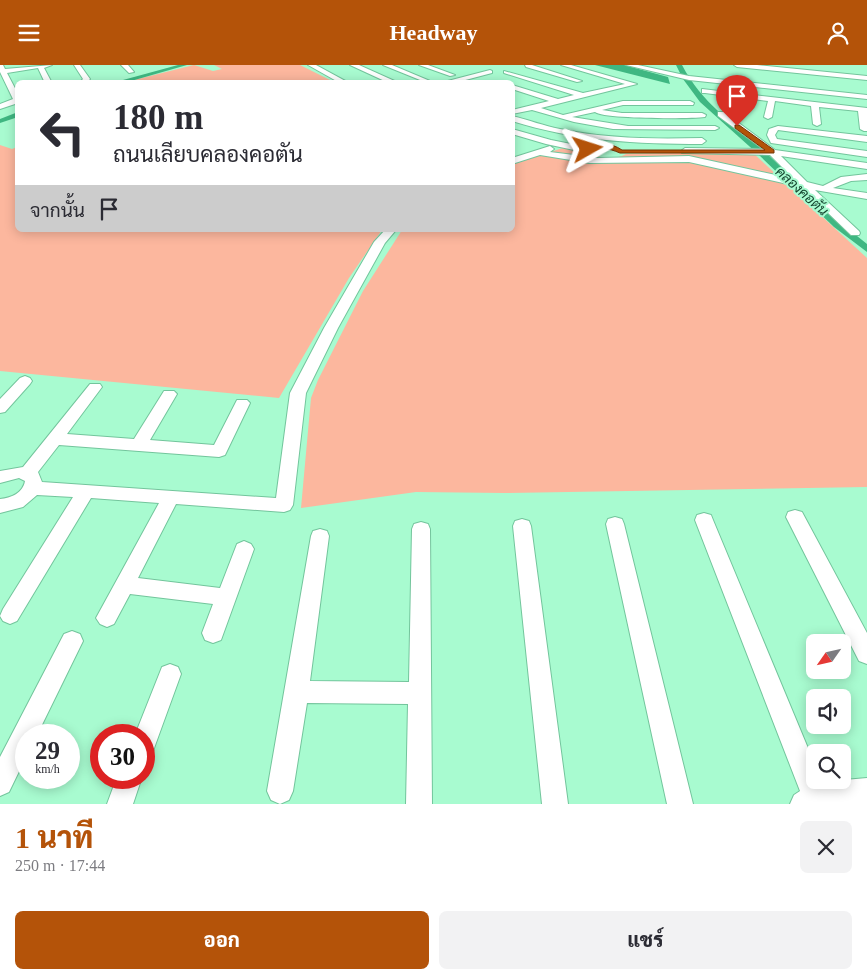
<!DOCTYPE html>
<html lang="th">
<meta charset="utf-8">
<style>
:root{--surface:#fff;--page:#f2f2f3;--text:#2b2b33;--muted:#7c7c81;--accent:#b45309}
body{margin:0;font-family:"Times New Roman",Sarabun,serif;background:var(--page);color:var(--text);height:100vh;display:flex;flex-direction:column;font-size:19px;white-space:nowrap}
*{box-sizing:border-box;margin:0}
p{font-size:16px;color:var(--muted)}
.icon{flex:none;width:28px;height:28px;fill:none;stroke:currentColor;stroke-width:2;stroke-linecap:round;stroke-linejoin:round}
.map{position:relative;height:739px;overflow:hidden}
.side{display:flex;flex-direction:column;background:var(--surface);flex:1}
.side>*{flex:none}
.hud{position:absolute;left:15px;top:15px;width:500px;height:152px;border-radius:8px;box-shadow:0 2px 12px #0003;background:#fff;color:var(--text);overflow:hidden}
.needle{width:32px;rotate:236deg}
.buttons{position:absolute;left:806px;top:569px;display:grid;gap:10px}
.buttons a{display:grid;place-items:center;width:45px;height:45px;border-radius:8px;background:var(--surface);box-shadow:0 2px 12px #0003;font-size:25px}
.speed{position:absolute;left:15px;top:659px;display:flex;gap:10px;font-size:25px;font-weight:700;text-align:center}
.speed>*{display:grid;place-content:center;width:65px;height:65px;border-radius:50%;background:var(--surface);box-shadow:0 2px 12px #0003;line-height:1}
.speed small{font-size:12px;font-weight:400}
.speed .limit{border:8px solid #d22;background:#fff;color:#111}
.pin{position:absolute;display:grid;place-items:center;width:42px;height:42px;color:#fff;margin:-51px -21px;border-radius:50% 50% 50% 0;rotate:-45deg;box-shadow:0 0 5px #0007}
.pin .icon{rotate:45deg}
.me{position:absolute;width:55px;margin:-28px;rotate:84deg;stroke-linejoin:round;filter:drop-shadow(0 0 4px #0008)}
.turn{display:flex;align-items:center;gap:18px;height:105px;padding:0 15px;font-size:22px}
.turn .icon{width:65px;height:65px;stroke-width:2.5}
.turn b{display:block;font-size:35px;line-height:42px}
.then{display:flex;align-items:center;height:48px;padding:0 15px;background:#0003;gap:10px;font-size:19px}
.round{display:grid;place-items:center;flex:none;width:52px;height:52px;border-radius:8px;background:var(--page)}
.headline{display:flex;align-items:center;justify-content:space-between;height:85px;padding:0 15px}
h1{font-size:30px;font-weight:800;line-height:38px;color:var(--accent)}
.primary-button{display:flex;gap:10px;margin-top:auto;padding:10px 15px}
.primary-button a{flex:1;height:58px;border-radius:8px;background:var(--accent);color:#fff;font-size:20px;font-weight:800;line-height:58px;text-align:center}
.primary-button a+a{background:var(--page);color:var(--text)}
header{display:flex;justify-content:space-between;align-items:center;height:65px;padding:0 15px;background:var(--accent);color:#fff;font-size:22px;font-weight:800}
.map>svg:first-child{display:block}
</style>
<header><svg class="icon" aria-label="menu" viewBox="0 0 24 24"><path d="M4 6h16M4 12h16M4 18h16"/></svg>Headway<svg class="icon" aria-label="person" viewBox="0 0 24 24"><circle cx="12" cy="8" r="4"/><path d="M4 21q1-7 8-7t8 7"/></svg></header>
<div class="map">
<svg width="867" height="739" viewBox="0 0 867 739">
<rect width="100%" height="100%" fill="#a8fbd0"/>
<path fill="#fcb79e" d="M194,0l19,6 9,-2 -8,-4h86l34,17h-208z
M0,80l12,4 5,-2 1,83h364l-33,48 -70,120 -279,-27z
M569,81c20,5 36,19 57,8l126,-2 115,106v229l-363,6 -88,-1 -115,16 10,-110 7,-18 45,-89 39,-61h110l1,-66z"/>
<path fill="#3fb782" d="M595,0h29l44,12 2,7z"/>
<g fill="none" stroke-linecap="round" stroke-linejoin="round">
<path fill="#3fb782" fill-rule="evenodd" d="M178,0h9l-63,18h-12z
M676,0h6c20,39 52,58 83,87 34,31 66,64 102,92v8l-33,-25 -75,-72 -59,-53 -17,-23z
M18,47v5l-18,6v-4z"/>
<g stroke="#73c59c" stroke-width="2">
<path id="street" d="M0,0h3l2,4 47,-4 -8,3 8,15h-7l-7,-15 -31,5 11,21v9l-18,6v-5l13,-5 -13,-27z
M74,0h6l10,14c-3,4 -6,4 -11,4l4,-4z
M121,0h7l6,7 -5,1z
M308,0h8l33,18h-9z
M350,0h9l40,18h-10z
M383,0h9l38,16 -5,1z
M419,0h9l27,10 -5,1z
M525,0h7l50,16 -5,1 -51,-15z
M561,0h10l66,19 -96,24 22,7 60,-14h67l4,2 -1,2h-70l-21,5 20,3h80l4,2 -1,2c-15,2 -102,2 -110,-5l-23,5 56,9h87l4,2 -4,2 -102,-1 -39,-7 -42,-12 -20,4v-4l37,-9 -37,-12v-4l46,14 16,-4 -70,-22v-2l79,22 42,-9z
M626,0h12l51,11 178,19v4l-178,-19z
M734,0h23l110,11v4l-130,-13z
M490,5l2,1v2l-38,10h-14z
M702,24l165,19v23h-3l-4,-2 -2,-18 -39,-4 2,17 -4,2 -4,-2 -2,-18 -36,-5 -3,16 -4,2 -4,-2 4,-16 -63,-8h-3z
M718,47h6l51,38 92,13v6l-86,-13 26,26 16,4 18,-9 26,-3v6l-16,1 -18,7 34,5v6l-52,-9 44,41 1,2 -1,2h-8l-50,-48 -112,-25 -100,1 -49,-8 -28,9v-6l38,-12 4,3 -4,3 48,6 91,-2 105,23 -24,-24 -88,-2 -1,-2 4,-3 78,1 -45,-33z
M512,51c17,4 32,10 48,13 47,10 95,10 142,9l4,3 -4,3c-65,0 -127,-3 -190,-23z
M778,61l89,10v6l-89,-12 -3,5 2,4 90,12v6l-96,-14 -4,-8 2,-6z
M512,64l39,11 40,8 1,2 -4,3 -42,-9 -34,-10z
M385,165h11l-11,13 -47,85 -32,65 -13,112 -3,5 -6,2 -108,-8 -38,74 82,10 17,-44 7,-3 7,3 3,5 -33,91 -8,3 -8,-3 -3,-7 11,-29 -83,-10 -16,30 -7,3 -7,-3 -4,-6 63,-115 -68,-5 -74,123 -7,3 -7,-3 -3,-5 3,-7 70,-112 -36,-2 -14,12 -23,6v-14c11,-1 23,-6 25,-18l-6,-3 -19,5v-12l23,-4 67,-83h10l2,3 -35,47 67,5 30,-48h10l3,3 -27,46 64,5 23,-45h10l3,3 -25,52 -6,2 -160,-12 -21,27 4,10 234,16 14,-105 34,-65 50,-86z
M25,311l5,2 2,3 -2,3 -25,28 -5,1v-14l20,-21z
M795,445l7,2 65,121v31l-8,-3 -73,-144 2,-5z
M704,448l7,2 2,5 102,245v15h6l1,2 45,-4v26h-77l4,-9 6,-4 -105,-271 2,-5z
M615,452l7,2 2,5 69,280h-26l-61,-280 2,-5z
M522,454l7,2 2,5 37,278h-26l-29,-278 2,-5z
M421,457l7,2 2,5 2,275h-26l2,-100 -101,-1 -14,88 -4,9 -9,4 -9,-4 -4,-9 44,-255 2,-5 7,-2 7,2 2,5 -19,145 99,1 3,-153 2,-5z
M72,566l8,3 3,7 -46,94h-11v22l-17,35 -9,4v-39l64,-123z
M170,599l8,3 3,7 -28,77 -9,3v-19h-9l27,-68z
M117,712h25l-9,27h-26z"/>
</g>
<use href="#street" fill="#fff" fill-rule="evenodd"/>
</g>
<path fill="#b45309" stroke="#753606" d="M735,60h4l35,25v3h-154c-12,-5 -18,-6 -32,-2l-3,-2c12,-7 25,-7 37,1h143l-30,-22z"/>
<g text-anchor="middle" stroke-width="4" stroke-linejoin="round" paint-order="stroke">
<g font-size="14" font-style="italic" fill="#14452f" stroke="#a8fbd0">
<text transform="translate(802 126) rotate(42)" y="5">คลองคอตัน</text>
</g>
</g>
</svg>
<div class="buttons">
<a><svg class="needle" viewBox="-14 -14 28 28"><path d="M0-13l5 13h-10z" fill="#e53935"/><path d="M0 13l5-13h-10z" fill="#7c7c81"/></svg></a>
<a><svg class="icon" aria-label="sound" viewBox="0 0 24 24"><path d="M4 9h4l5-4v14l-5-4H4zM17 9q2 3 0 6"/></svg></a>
<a><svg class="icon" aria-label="search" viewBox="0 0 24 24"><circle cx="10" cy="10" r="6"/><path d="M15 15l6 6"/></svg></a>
</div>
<div class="speed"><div>29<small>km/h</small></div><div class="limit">30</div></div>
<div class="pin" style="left:737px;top:61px;background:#d93025"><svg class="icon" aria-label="arrive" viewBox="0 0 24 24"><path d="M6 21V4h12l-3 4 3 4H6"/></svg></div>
<svg class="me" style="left:588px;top:84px" viewBox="-20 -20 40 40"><path d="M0-17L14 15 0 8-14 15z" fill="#b45309" stroke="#fff" stroke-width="4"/></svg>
<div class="hud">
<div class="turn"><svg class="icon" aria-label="left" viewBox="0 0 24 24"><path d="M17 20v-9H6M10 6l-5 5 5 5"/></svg><div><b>180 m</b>ถนนเลียบคลองคอตัน</div></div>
<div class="then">จากนั้น<svg class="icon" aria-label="arrive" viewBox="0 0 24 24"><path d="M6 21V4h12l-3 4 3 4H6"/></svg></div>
</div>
</div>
<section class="side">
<div class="headline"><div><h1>1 นาที</h1><p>250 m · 17:44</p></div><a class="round"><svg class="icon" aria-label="close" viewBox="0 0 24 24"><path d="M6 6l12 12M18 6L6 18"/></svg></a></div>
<div class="primary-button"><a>ออก</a><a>แชร์</a></div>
</section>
